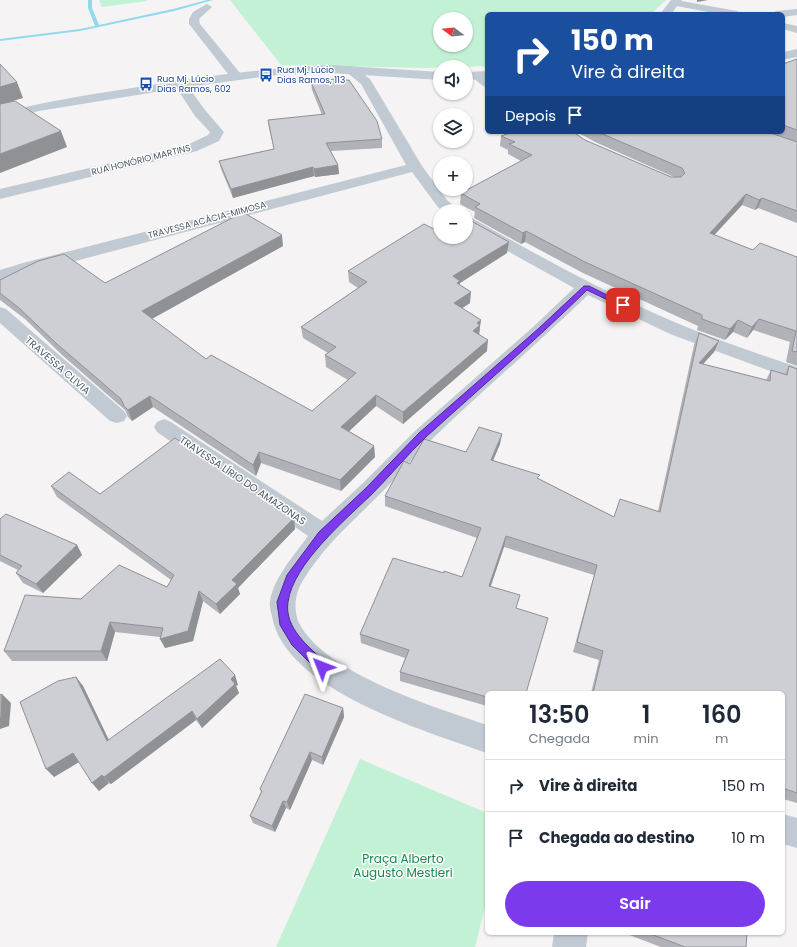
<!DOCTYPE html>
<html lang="pt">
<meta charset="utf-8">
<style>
:root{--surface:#fff;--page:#f2f2f3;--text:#1f2937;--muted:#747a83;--line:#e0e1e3;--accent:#7c3aed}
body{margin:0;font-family:Poppins,sans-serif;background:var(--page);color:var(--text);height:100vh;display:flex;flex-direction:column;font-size:15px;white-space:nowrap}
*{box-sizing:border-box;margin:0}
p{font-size:13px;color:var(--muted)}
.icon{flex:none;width:22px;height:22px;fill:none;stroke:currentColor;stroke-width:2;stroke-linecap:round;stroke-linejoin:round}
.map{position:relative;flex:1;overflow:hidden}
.details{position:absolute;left:485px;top:691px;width:300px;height:244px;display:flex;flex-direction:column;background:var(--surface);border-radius:6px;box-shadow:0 1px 3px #0004}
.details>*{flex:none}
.hud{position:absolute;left:485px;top:12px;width:300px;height:122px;border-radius:6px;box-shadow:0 1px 3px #0004;background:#1a4fa0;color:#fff;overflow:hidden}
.needle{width:26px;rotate:286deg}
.fabs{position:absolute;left:433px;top:12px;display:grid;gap:8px}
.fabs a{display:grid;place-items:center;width:40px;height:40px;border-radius:50%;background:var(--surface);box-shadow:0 1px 3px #0004;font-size:20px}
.pin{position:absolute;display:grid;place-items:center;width:34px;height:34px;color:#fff;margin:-17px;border-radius:8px;box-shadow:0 2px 6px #0006}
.me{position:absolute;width:44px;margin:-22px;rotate:315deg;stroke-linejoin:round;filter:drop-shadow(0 0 3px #0008)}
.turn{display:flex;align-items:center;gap:14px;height:84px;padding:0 20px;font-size:18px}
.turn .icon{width:52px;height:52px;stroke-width:2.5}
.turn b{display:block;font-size:28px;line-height:34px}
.then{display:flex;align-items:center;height:38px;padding:0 20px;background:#0003;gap:8px;font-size:15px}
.eta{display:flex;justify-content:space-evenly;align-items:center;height:68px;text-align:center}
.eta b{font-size:24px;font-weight:600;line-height:28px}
.action{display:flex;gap:8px;margin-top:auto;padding:8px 20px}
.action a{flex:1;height:46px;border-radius:24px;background:var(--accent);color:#fff;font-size:16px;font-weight:600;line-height:46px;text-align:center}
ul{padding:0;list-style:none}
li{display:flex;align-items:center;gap:12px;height:52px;padding:0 20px;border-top:1px solid var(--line)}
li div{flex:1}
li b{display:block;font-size:15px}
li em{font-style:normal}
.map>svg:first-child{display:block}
</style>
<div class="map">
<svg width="797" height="947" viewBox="0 0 797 947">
<rect width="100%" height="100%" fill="#f5f3f3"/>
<path fill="#c3f1d5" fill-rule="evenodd" d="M99,0h48v1l-45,6z
M230,0h436l-15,14h-164v52l-59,2 -147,-3zM440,19h26v26h-26z
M360,759l127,54v86l-12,48h-199z"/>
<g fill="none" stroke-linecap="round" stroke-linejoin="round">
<path fill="#90daee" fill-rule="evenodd" d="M88,0h4v8l7,17 74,-16 34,-9h6l-39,11 -94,20 -80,10v-2l80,-10 15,-3 -7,-18z"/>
<path fill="#c1cad2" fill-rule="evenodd" d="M676,0l61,11 5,3h-23l-48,-9 -1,-2 1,-2z
M207,4l5,3 -13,12 1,5 40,49 2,3 -2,3h-8l-43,-55v-5l4,-7z
M797,9v6l-14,2v-3h-12l5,-3z
M783,23l14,3v7l-14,-4z
M797,49v8l-14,3v-8z
M350,66l4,1 16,12 52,87 25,34 13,11h-18l-5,-5 -25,-34 -412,109v-11l23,-7 383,-98 -45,-81 -17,-14z
M477,72l10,5v10l-4,-1 -12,-10z
M180,80l4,1 21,29 19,22 -5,9 -22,10 -197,48v-10l187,-44 21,-10 2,-3 -15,-16 -21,-32z
M466,216l6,2c55,31 111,63 169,89 50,24 103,42 156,60v14l-127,-47 -82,-39c-52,50 -106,96 -158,146 -18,17 -34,38 -53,56 -28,28 -54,50 -75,85 -7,12 -9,28 -3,41 26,51 136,84 188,102v28c-61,-22 -203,-63 -215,-137 -1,-4 -3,-10 -2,-15 4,-24 24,-45 38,-65l-151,-104 -3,-5 3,-5 7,-3 7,3 151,99 40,-37 53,-53 118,-104 41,-39 -108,-60z
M0,307l6,2 118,102 3,5 -3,5 -7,2 -7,-2 -110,-98z
M783,814l14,4v30l-14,-4z
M554,933h34l-2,14h-34z"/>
<path fill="#c1cbd6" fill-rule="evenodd" d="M671,0h11l-11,14h-11z
M331,65l109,7v8l-109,-7 -54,2 -97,13 -141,23 -39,10v-8c43,-11 87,-18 132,-25 66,-11 132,-20 199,-23z
M487,71v8l-21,1v-8z"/>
</g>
<path fill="#b0b2b7" d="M797,59v164l-39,-15 -3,2 -13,-5 -28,30 39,15 44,7v109l-11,-4 4,-20 -37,-12 -6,8 -14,-6 -8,8 -28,-10 1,-4 -115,-53 -58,-31 -4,2 -47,-26 1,-6 -15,-8 1,-11 60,-32 -13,-7v-4l-8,-4 1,-10 84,4 86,37h3l-79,-35 -18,-10h191l13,4 -12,-4h14v-68z
M336,81l46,58v9l-51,3 7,14 1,9 -24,3 -1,-1 -81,22 -12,-29 -2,-8 55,-12 -5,-21 -1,-8 54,-5 -10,-25 -1,-8z
M466,218l41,35 -47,30v2l10,18 -8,5 19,12 -2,15 8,16 -84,73 -27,-18 -27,25 25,15 1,11 -34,34 -80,-28 -5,13 -103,-69 -21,14 -4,-4 -3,-7 -63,-55 -37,-36 -25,-19v-20l105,3 178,-37 -131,73 54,40 106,52 36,-31 -22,-13 -1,-12 3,-2 -25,-15 -2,-11 57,-39 -9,-6 -1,-11 88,-41z
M699,333l20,8 -5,11 -11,12 63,16 5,-10 14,4 4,-8 8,3v434l-14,-4v-106h-192l8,-33 -26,-8 21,-77 -90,-28 -13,39 -4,120 -87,-25v-9l5,-14 -44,-15 -1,-9 84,-61 18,4 15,-39 -92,-32v-10l25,-32 90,-20 -7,16 46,19 75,38 44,-6 36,-166z
M51,486l49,8 195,35 -57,59 2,6 -20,20 -17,-13 -10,40 -28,7 -5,-11 -45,-5 -8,29h-95l-8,-10 77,-52 86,-12 4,-7 -114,-83z
M0,519l77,26 5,10 -39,38 -20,-10 -7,-10 2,-3 -18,-9z
M76,677l7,9 26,54 129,-55 -2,1 3,7 -37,35 -6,-8 -85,64 -2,-1 -10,8 -20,-29 -25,15z
M343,708l1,9 -21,48 -11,-5 -22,50 -4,-2 -11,24 -22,-9 -3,-7 11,-24 -1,-3z
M624,933h123l-1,14h-85z"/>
<path fill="#909195" d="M697,0h11l-11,2z
M17,82l6,16 -17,5 -6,9v-25z
M61,131l6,16 -67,26v-19z
M338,165l1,9 -24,3 -1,-8z
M313,167l1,9 -81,22 -2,-9z
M746,194l-4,11 -36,39 4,-11z
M762,198l-4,10 -3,2 4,-10z
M526,231l-1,11 -4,2 2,-11z
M282,235l1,11 -137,76 -4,-11z
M509,242l-2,11 -47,30 -1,9 -6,-16z
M471,292l-1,11 -17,11 1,-11z
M759,319l-6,11 -6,8 5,-11z
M481,320l-1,5 -1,11 -6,-5 4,-8z
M738,320l-5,12 -8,8 5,-11z
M488,340l-1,11 -84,73v-12z
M719,341l-5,11 -20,22 5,-11z
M376,395v11l-34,32 -1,-11z
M150,396l3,11 -21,14 -4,-11z
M502,434l-2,10 -11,26 2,-10z
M374,446l1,11 -34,34 -1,-11z
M259,452l2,11 -5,13 -3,-11z
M294,518l1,11 -57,59 2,6 -20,20 -4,-10 16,-24z
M506,536l-2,11 -17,49 2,-10z
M77,545l5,10 -39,38 -7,-9z
M199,591l4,10 -10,40 -28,7 -5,-9z
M110,622l5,10 -8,29 -6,-10z
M235,675l3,10 -2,1 3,7 -37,35 -5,-9 34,-40z
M76,677l7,9 30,63 -6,-8z
M2,694l9,9 -2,23 -9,3v-11z
M343,708l1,9 -21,48 -1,-8z
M192,711l4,9 -85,64 -7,-7z
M310,752l2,8 -22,50 -3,-8z
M73,753l8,8 -27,16 -8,-8z
M102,775l7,8 -10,8 -7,-8z
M283,801l3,7 -11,24 -3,-6z"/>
<path fill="#cdcfd5" stroke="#909195" d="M797,59v71l-14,-5v-61z
M0,64l17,18 -17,5z
M335,79l1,2 13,-1 28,41 5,18 -56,4 12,22 -24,4 -1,-2 -82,22 -12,-28 55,-12 -6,-29 57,-6 -14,-32z
M15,101l46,30 -61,23v-50z
M513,132h60l12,8 86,37h10l4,-4 -3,-5 -84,-36h170l29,10v69l-35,-13 -3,2 -13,-6 -36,39 43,17 7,-7 37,14v95l-5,-1 4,-20 -37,-12 -7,8 -14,-7 -8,9 -28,-10v-4l-117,-53 -59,-31 -3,2 -48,-26 5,-3 -19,-11 71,-38 -23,-11 6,-2 -14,-6z
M240,214h6l36,21 -140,76 64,48 5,-4 101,56 44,-38 -31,-18 11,-8 -35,-20 66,-45 -19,-11 76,-47 12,6 4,-2v9h26v-19l43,24 -56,34 7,5 -3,2 14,9 -17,11 27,17 -4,3 3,2 -7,6 15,9 -85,72 -27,-17 -35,32 33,19 -34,34 -81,-28 -6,13 -103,-69 -22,14 -4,-4 -3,-7 -64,-55 -38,-36 -19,-15v-13l38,-19 26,-7 41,29z
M699,333l20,8 -20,22 71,18 1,-11 16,5 2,-9 8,3v424l-14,-5v-95h-190l10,-42 -26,-9 20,-77 -91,-29 -17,50 31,9 -4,13 32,10 -22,75h-39v4l-87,-25 9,-22 -49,-16 33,-76 51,15v-2l18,6 19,-49 -96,-32 19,-35 6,3 14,-25 42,13 13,-25 23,7 -11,26 49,15 -3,3 77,39 6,-18 40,13z
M175,438l119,80 -62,62 5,4 -21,20 -17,-13 -11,40 -28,8 3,-11 -53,-6 -9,29h-97l21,-56 56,4 38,-34 48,22 7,-12 -123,-89 18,-14 31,22z
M6,514l71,31 -41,39 -20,-11 6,-7 -22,-11v-36z
M220,659l15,16 -4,4 4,5 -38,35 -5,-8 -88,66 -2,-2 -10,8 -19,-30 -27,16 -26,-67 38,-21 18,-4 31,64z
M2,694l-1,24h-1v-23z
M305,694l38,14 -21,49 -12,-5 -23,50 -4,-1 -11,25 -22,-10 12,-25 -2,-2z
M648,933h99l-1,14h-61z"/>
<path fill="#7c3aed" stroke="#51269a" d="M584,286h5l38,19 -7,1 -33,-16c-52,51 -107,98 -161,147 -19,18 -35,38 -54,57 -26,25 -79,70 -84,108 -4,26 21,45 38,61l1,4 -1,4 -4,1 -4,-1 -26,-26 -12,-20 -3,-23 10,-27 32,-43 47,-44 53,-55 119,-104z"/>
<defs>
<g id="bus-bare" transform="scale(1.08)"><path d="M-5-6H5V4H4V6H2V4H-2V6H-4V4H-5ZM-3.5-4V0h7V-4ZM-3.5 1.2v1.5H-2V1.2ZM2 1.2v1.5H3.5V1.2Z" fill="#1a4fb4" stroke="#fff" stroke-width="2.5" paint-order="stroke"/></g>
</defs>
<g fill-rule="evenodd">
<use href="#bus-bare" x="266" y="75"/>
<use href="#bus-bare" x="146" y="84"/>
</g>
<g text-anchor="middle" stroke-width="3" stroke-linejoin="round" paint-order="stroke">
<g font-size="9" fill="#164399" stroke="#fff" text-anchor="start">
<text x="277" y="73">Rua Mj. Lúcio<tspan x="277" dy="10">Dias Ramos, 113</tspan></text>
<text x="157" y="82">Rua Mj. Lúcio<tspan x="157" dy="10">Dias Ramos, 602</tspan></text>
</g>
<g font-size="9" fill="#4a5661" stroke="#fff">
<text transform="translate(141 160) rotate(-14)" y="3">RUA HONÓRIO MARTINS</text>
<text transform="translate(207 220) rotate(-15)" y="3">TRAVESSA ACÁCIA-MIMOSA</text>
</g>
<g font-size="10" fill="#4a5661" stroke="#fff">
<text transform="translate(58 365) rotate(41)" y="4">TRAVESSA CLIVIA</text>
<text transform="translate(243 480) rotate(34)" y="4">TRAVESSA LÍRIO DO AMAZONAS</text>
</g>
<g font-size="12" fill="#17864f" stroke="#fff">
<text x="403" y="863">Praça Alberto<tspan x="403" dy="14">Augusto Mestieri</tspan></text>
</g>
</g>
</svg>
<div class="fabs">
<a><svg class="needle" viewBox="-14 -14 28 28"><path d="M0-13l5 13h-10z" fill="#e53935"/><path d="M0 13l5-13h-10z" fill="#747a83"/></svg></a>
<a><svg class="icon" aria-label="sound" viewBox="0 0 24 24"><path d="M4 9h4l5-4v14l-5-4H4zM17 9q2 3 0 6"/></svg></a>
<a><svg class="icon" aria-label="layers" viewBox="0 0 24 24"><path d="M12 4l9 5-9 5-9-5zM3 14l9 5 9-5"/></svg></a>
<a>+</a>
<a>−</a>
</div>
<div class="pin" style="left:623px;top:305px;background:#d93025"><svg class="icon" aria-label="arrive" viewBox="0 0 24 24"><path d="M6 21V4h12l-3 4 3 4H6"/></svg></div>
<svg class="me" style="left:322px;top:667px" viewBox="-20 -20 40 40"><path d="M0-17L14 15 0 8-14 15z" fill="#7c3aed" stroke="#fff" stroke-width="4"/></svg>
<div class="hud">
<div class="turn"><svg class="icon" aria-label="right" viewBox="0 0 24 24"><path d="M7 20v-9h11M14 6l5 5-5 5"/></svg><div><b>150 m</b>Vire à direita</div></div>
<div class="then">Depois<svg class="icon" aria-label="arrive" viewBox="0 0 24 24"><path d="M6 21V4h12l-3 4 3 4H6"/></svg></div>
</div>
<section class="details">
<div class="eta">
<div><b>13:50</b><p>Chegada</p></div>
<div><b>1</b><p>min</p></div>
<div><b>160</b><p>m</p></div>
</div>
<ul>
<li><svg class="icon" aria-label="right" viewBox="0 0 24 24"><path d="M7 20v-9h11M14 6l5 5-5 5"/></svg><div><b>Vire à direita</b></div><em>150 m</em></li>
<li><svg class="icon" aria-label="arrive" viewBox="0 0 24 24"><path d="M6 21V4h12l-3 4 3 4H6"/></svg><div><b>Chegada ao destino</b></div><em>10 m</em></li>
</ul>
<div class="action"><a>Sair</a></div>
</section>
</div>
